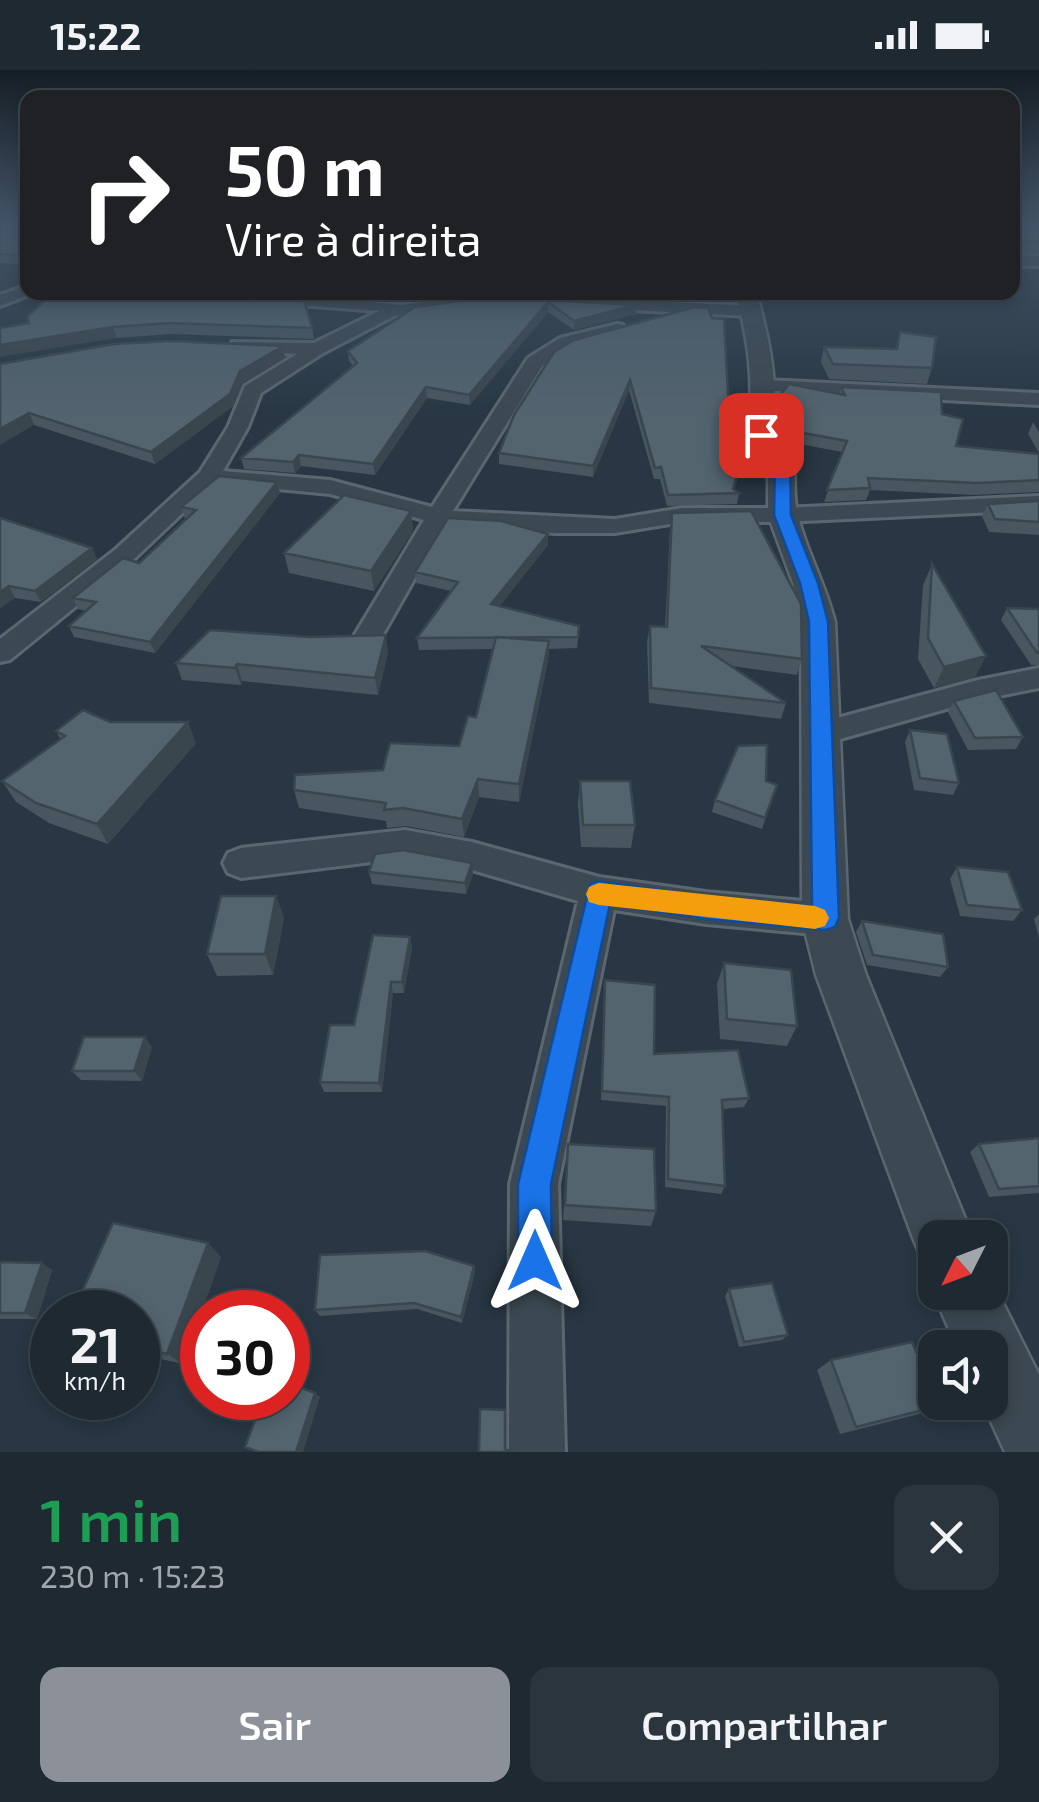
<!DOCTYPE html>
<html lang="pt">
<meta charset="utf-8">
<style>
:root{--surface:#1e2932;--page:#2b353e;--text:#f1f3f6;--muted:#a1a6ac;--line:#3c454d;--accent:#8c9099}
body{margin:0;font-family:"Exo 2",sans-serif;background:var(--page);color:var(--text);height:100vh;display:flex;flex-direction:column;font-size:38px;white-space:nowrap}
*{box-sizing:border-box;margin:0}
p{font-size:32px;color:var(--muted)}
.icon{flex:none;width:55px;height:55px;fill:none;stroke:currentColor;stroke-width:2;stroke-linecap:round;stroke-linejoin:round}
.map{position:relative;height:1382px;overflow:hidden}
.sheet{display:flex;flex-direction:column;background:var(--surface);flex:1}
.sheet>*{flex:none}
.guide{position:absolute;left:20px;top:20px;width:1000px;height:210px;border-radius:20px;box-shadow:0 5px 15px #0003,0 0 0 2px var(--line);background:#202124;color:#fff;overflow:hidden}
.needle{width:65px;rotate:228deg}
.fabs{position:absolute;left:918px;top:1150px;display:grid;gap:20px}
.fabs a{display:grid;place-items:center;width:90px;height:90px;border-radius:20px;background:var(--surface);box-shadow:0 5px 15px #0003,0 0 0 2px var(--line);font-size:50px}
.speed{position:absolute;left:30px;top:1220px;display:flex;gap:20px;font-size:50px;font-weight:700;text-align:center}
.speed>*{display:grid;place-content:center;width:130px;height:130px;border-radius:50%;background:var(--surface);box-shadow:0 5px 15px #0003,0 0 0 2px var(--line);line-height:1}
.speed small{font-size:25px;font-weight:400}
.speed .limit{border:15px solid #d22;background:#fff;color:#111}
.pin{position:absolute;display:grid;place-items:center;width:85px;height:85px;color:#fff;margin:-42px;border-radius:20px;box-shadow:0 5px 15px #0006}
.me{position:absolute;width:110px;margin:-55px;rotate:0deg;stroke-linejoin:round;filter:drop-shadow(0 0 8px #0008)}
.turn{display:flex;align-items:center;gap:35px;height:210px;padding:0 40px;font-size:45px}
.turn .icon{width:130px;height:130px;stroke-width:2.5}
.turn b{display:block;font-size:70px;line-height:85px}
.round{display:grid;place-items:center;flex:none;width:105px;height:105px;border-radius:20px;background:var(--page)}
.headline{display:flex;align-items:center;justify-content:space-between;height:170px;padding:0 40px}
h1{font-size:60px;font-weight:600;line-height:75px;color:#1e9e55}
.cta{display:flex;gap:20px;margin-top:auto;padding:20px 40px}
.cta a{flex:1;height:115px;border-radius:20px;background:var(--accent);color:#fff;font-size:40px;font-weight:600;line-height:115px;text-align:center}
.cta a+a{background:var(--page);color:var(--text)}
.status{display:flex;justify-content:space-between;align-items:center;height:70px;padding:0 50px;background:var(--surface);direction:ltr}
.status svg{height:28px;fill:currentColor}
.map>svg:first-child{display:block}
</style>
<div class="status"><b>15:22</b><svg viewBox="0 0 49 12"><path d="M0 12V9h3v3zM5 12V6h3v6zM10 12V3h3v9zM15 12V0h3v12zM26 1h20v11H26zM47 4h2v5h-2z"/></svg></div>
<div class="map">
<svg width="1039" height="1382" viewBox="0 0 1039 1382">
<rect width="100%" height="100%" fill="#283743"/>
<g fill="none" stroke-linecap="round" stroke-linejoin="round">
<g stroke="#5a6670" stroke-width="6">
<path id="minor" d="M1012,186h27v10h-27z
M28,215v7l6,1 -34,13v-11z
M265,222l137,13 87,-12 261,13 8,5 -8,5 -261,-13 -95,13 -71,37 -62,40 -13,34 -25,44 107,9 102,27 96,-149 32,-20 57,-14 6,1v8l-51,13 -30,20 -89,145 162,8 67,-11h101l256,-12v14l-256,12h-101l-67,11h-60l-110,-8 -63,111 -4,6h-20l-4,-6 70,-116 -94,-26 -116,-11 -80,76 -124,101 -10,2v-23l116,-90 84,-77 28,-45 17,-41 52,-32 -59,-3 -6,-1v-8l82,1 65,-32 -120,-9 -8,-5z
M765,310l274,13v12l-281,-15v-8z
M1039,598v20l-61,12 -159,45 -11,-3 -5,-8 5,-8 11,-3 159,-43z
M405,760l67,12 127,35 107,15 119,11 13,5 6,11 -6,11 -13,5 -119,-11 -92,-14 -56,274 7,268h-56l1,-268 68,-283 -106,-31 -67,-12 -164,20 -13,-5 -5,-10 5,-10 13,-5z"/>
</g>
<g stroke="#5a6670" stroke-width="5">
<path id="tertiary" d="M736,222h20c15,52 21,88 18,142 33,42 14,39 24,82 8,34 28,69 37,106l13,297 18,56 107,263h-38v27l-13,-6 -9,-21 -97,-263 -14,-56 -1,-297 -8,-39 -25,-68v-53l-20,-27c6,-54 1,-90 -12,-143z
M990,1207l49,98v77h-34l-23,-50h8v-54h-33l-24,-56 2,-6v6h55z"/>
</g>
<use href="#minor" fill="#3c4952" fill-rule="evenodd"/>
<use href="#tertiary" fill="#3c4952" fill-rule="evenodd"/>
</g>
<path fill="#47565f" d="M0,151h28v44l-28,-2z
M1012,151l27,9v25h-27z
M1029,151h10v8z
M402,222h63l-24,4z
M554,222h147l-1,8z
M489,227l147,8v9l-62,16 -26,-18 -78,93 -43,-7 -52,77 -74,-9 -6,7 -51,-4 -3,-11 112,-92 -4,-5 -1,-10z
M695,237l29,157 26,-30 -16,56 5,3 -2,11 -70,2 -7,-27h-6l-25,-89 -36,87 -94,-13v-11z
M28,246l284,12 2,11 -142,-5 -55,4 -88,-15z
M900,262l32,36 -5,16 -98,-5 -8,-17 3,-15 71,2z
M283,276l2,11 -42,26 -10,23 -78,58 -121,-39 -34,-61z
M841,317l101,27 14,32 83,8v38l-66,3 -103,-5 -4,10 -42,2 18,-50 -58,-11 -6,-8v-28l3,-11h58z
M1033,352l6,10v21l-11,-19z
M277,412l3,11 -125,160 -81,-16 -5,-11 17,-15 -8,-2 -5,-11 66,-35 47,-44h-1l-4,-12z
M1039,431v34l-50,-3 -7,-16 6,-12z
M411,441l2,20 -39,60 -85,-18 -5,-20z
M672,443l130,146 -5,16 -66,-9 55,37 -5,16 -132,-16 -2,-61 3,-16 15,1 5,-99z
M0,448l92,30 5,11 -56,43 -26,-4 -15,10z
M548,464v11l-49,61 79,32 -1,10 -28,1 -1,11 -29,142 -40,-5 -15,40 -58,-11 -19,2 -1,-7 -87,-13 -5,-18 89,-20 76,-24 17,-29 17,-68 -74,1 -2,-12 34,-47 -35,-8 -1,-11z
M932,494l54,92 -11,21 -41,11 -16,-29 5,-74z
M1007,538l32,1v56h-8l-30,-45z
M388,582l-10,43 -136,-14 -1,4 -59,-5 -6,-17z
M954,631l69,36 -7,12 -48,1 -20,-38z
M910,660l49,53 -6,12 -39,-5 -9,-48z
M56,661l140,12 -88,101 -59,-21 -33,-21 -14,-21 58,-42z
M580,711l55,44 -4,23 -50,-1 -3,-43z
M766,711l11,4 -15,44 -50,-17 3,-12z
M957,797l65,43 -9,11 -53,-5 -10,-37z
M369,802l104,2 -7,20 -94,-10z
M276,826l8,22 -11,57 -56,1 -10,-22z
M1039,844v24l-5,-19z
M862,851l86,46 -8,10 -73,-12 -11,-33z
M410,867l2,11 -8,45h-11l-11,99h-58l-4,-10z
M724,893l73,63 -10,20 -67,-7 -3,-55z
M605,910l49,74 95,44 -5,9 -21,2 2,77 -4,8 -56,-7 1,-81 -65,-6z
M152,977l-10,34 -61,-1 -9,-9z
M1039,1068v55l-50,4 -19,-45 9,-8z
M568,1074l88,67 -5,15 -88,-6z
M221,1187l-38,107 -45,-10v-42z
M0,1192l52,8 -15,49h-37z
M474,1196l1,6 -13,51 -45,-14 -97,7 -5,-6z
M729,1219l59,46 -6,5 -43,7 -14,-51z
M831,1290l108,46 -20,8 -79,20 -23,-64z"/>
<path fill="#3a464e" d="M441,222h24l-24,4z
M548,232v10l-78,93 -1,-10z
M636,235v9l-62,16v-9z
M113,257l4,11 -117,19v-12z
M283,276l2,11 -42,26 -10,23 -78,58 -4,-12 89,-81z
M630,310l-1,10 -36,87v-11z
M426,317l1,11 -52,77 -2,-11z
M29,343l5,12 -34,20v-16z
M299,385l2,11 -6,7 -2,-11z
M277,412l3,11 -125,160 -5,-11z
M411,441l2,20 -39,60 -3,-20z
M548,464v11l-56,71 -1,-12z
M92,478l5,11 -56,43 -6,-11z
M9,516l6,12 -15,10v-16z
M386,565l2,17 -10,43 -3,-17z
M549,571l-1,19 -29,142v-18z
M986,586l-11,21 -41,11 10,-21z
M237,594l5,17 -1,4 -6,-17z
M188,652l8,21 -88,101 -11,-20z
M478,709l1,18 -15,40 -2,-18z
M472,793l1,11 -7,20 -1,-11z
M276,826l8,22 -11,57 -8,-21z
M410,867l2,11 -8,45 -2,-11z
M391,912l2,11 -11,99 -3,-9z
M145,967l7,10 -10,34 -8,-10z
M208,1173l13,14 -38,107 -16,-10z
M42,1193l10,7 -15,49 -12,-6z
M474,1196l1,6 -13,51 -1,-6z
M315,1323l5,4 -17,55h-7z"/>
<path fill="#53646f" stroke="#3a464e" stroke-width="2.5" d="M0,151h28v34l-28,-1z
M1012,151h13l14,9v12l-27,-1z
M53,222h144l107,7 8,29 -143,-5 -56,4 -113,18v-17l29,-5 -1,-7z
M489,227l147,8 -62,16 -26,-19 -79,93 -43,-8 -53,77 -74,-9 -6,7 -52,-4 116,-95 -9,-12 67,-44z
M695,237l13,1 4,10 12,1 4,76 -4,69 26,-30 -17,55 6,4 -71,2 -7,-28 -6,1 -25,-88 -37,86 -94,-13 15,-38 40,-63 20,-12z
M900,262l36,5 -4,31 -99,-4 -9,-17 73,2z
M169,271l114,5 -43,25 -10,23 -79,58 -122,-39 -29,16v-65l114,-20z
M789,314l56,11 -4,-8 100,5 1,22 21,5 -7,27 83,8v26l-61,3 -110,-5 2,10 -43,2 20,-49 -60,-11 -7,-9 1,-27z
M219,406l58,6 -127,160 -81,-16 27,-24 -23,-4 50,-40 16,5 57,-53 -15,-3z
M344,425l67,16 -40,60 -87,-18z
M1039,431v21l-44,-3 -7,-15z
M751,441l50,93 1,55 -101,-13 85,57 -135,-15 -1,-62 17,1 5,-114z
M0,448l92,30 -57,43 -26,-5 -9,6z
M448,448l53,3 47,13 -57,70 88,22 -1,11 -161,1 41,-56 -43,-10z
M932,494l54,92 -42,11 -16,-29z
M1007,538l32,1v44h-2z
M210,560l100,7 76,-2 -11,43 -138,-14 -2,4 -59,-5z
M496,567l53,4 -30,143 -41,-5 -16,40 -59,-11 -19,2 2,-7 -92,-13 1,-15 88,-5 7,-27 69,3 9,-30 8,1z
M996,620l27,47 -48,1 -21,-37z
M83,640l27,12h78l-91,102 -61,-21 -34,-22 63,-45 -9,-5z
M910,660l37,4 12,49 -39,-5z
M767,675l-1,36 11,4 -12,33 -50,-18 23,-54z
M580,711h50l5,44h-52z
M403,780l69,13 -7,20 -96,-11 6,-18z
M957,797l51,5 14,38 -55,-5z
M221,826h55l-11,58h-58z
M862,851l81,13 5,33 -75,-12z
M373,865l37,2 -8,45h-11l-12,101 -59,-1 10,-57h24z
M724,893l67,7 6,56 -70,-7z
M605,910l50,5 -1,69 84,-4 11,48 -27,2 3,86 -57,-7 1,-82 -67,-6z
M84,967h61l-11,34h-62z
M1039,1068v48l-40,3 -20,-45z
M568,1074l86,5 2,62 -91,-6z
M113,1153l95,20 -41,111 -29,-7v-35h-65z
M425,1181l49,15 -13,51 -47,-14 -99,7 5,-55z
M0,1192l42,1 -17,50h-25z
M772,1213l16,52 -44,7 -15,-53z
M912,1272l23,54v6h3l1,4 -83,21 -25,-67z
M288,1313l27,10 -19,59h-37l-14,-5 18,-49h25z
M480,1339l25,1v39l10,3h-36z"/>
<linearGradient id="sky" x2="0" y2="1"><stop stop-color="#161e25"/><stop offset="0.44" stop-color="#425366"/><stop offset="1" stop-color="#425366" stop-opacity="0"/></linearGradient>
<rect width="1039" height="344" fill="url(#sky)"/>
<path fill="#1a73e8" stroke="#114b97" stroke-width="2.5" d="M756,362h10l24,30 1,53 27,68 10,39 11,296 -4,9 -10,3 -119,-11 -96,-15 -59,280 1,77 -5,12 -12,5 -12,-5 -5,-12v-77l72,-300 9,-3 107,16 106,9 -3,-284 -9,-39 -26,-68 1,-53 -22,-27z"/>
<path fill="#f59e0b" d="M599,813l216,23 10,4 4,8 -4,8 -10,3 -216,-24 -10,-3 -3,-8 3,-7z"/>
</svg>
<div class="fabs">
<a><svg class="needle" viewBox="-14 -14 28 28"><path d="M0-13l5 13h-10z" fill="#e53935"/><path d="M0 13l5-13h-10z" fill="#a1a6ac"/></svg></a>
<a><svg class="icon" aria-label="sound" viewBox="0 0 24 24"><path d="M4 9h4l5-4v14l-5-4H4zM17 9q2 3 0 6"/></svg></a>
</div>
<div class="speed"><div>21<small>km/h</small></div><div class="limit">30</div></div>
<div class="pin" style="left:761px;top:365px;background:#d93025"><svg class="icon" aria-label="arrive" viewBox="0 0 24 24"><path d="M6 21V4h12l-3 4 3 4H6"/></svg></div>
<svg class="me" style="left:535px;top:1191px" viewBox="-20 -20 40 40"><path d="M0-17L14 15 0 8-14 15z" fill="#1a73e8" stroke="#fff" stroke-width="4"/></svg>
<div class="guide">
<div class="turn"><svg class="icon" aria-label="right" viewBox="0 0 24 24"><path d="M7 20v-9h11M14 6l5 5-5 5"/></svg><div><b>50 m</b>Vire à direita</div></div>
</div>
</div>
<section class="sheet">
<div class="headline"><div><h1>1 min</h1><p>230 m · 15:23</p></div><a class="round"><svg class="icon" aria-label="close" viewBox="0 0 24 24"><path d="M6 6l12 12M18 6L6 18"/></svg></a></div>
<div class="cta"><a>Sair</a><a>Compartilhar</a></div>
</section>
